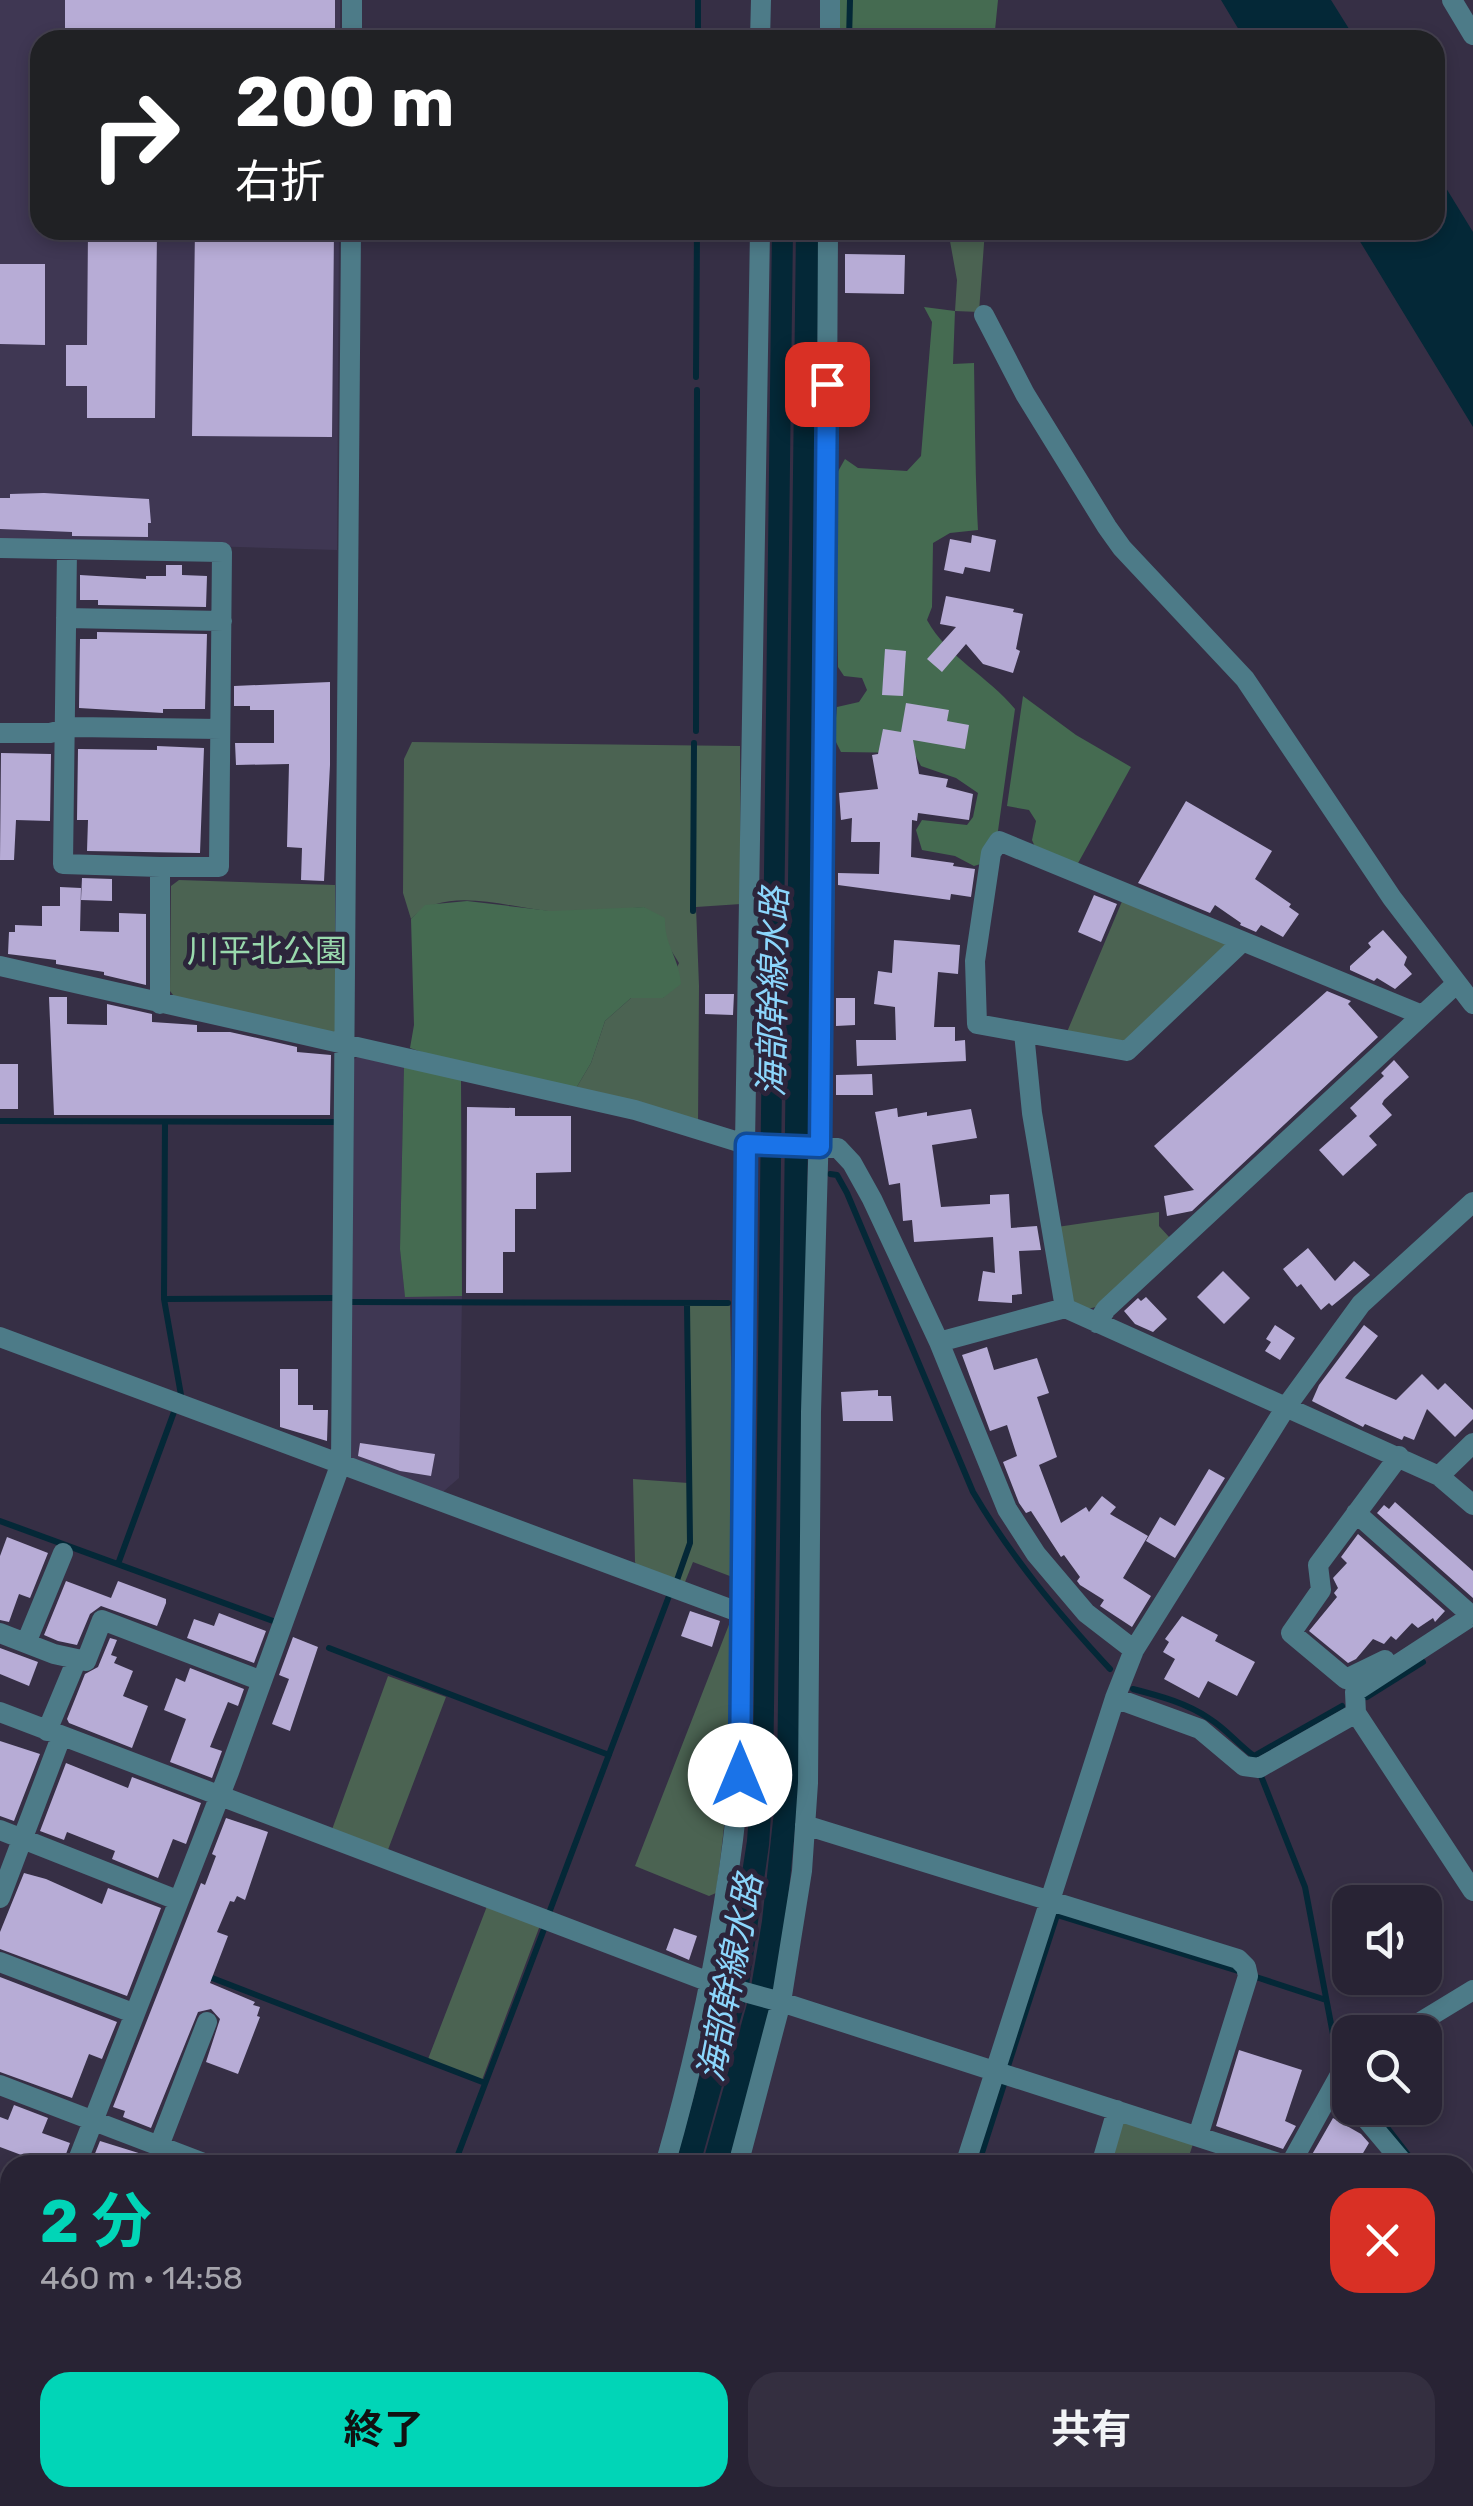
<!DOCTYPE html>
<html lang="ja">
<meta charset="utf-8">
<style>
:root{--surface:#282334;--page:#342f40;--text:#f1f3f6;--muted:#a5a4ac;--line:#44404f;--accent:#01d5b7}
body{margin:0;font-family:Rubik,"Noto Sans JP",sans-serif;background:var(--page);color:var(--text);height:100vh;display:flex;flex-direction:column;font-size:38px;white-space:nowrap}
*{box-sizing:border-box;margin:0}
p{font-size:32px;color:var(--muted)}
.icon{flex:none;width:55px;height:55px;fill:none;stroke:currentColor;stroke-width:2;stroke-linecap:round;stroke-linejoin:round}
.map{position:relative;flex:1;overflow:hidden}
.panel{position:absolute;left:0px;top:2155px;width:1475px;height:352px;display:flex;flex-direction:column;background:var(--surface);border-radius:30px 30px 0 0;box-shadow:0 5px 15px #0003,0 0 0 2px var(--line)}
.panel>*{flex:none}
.hud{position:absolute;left:30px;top:30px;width:1415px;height:210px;border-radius:30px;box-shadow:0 5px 15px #0003,0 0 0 2px var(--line);background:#202124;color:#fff;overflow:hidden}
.buttons{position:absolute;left:1332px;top:1885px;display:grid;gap:20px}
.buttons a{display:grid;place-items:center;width:110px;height:110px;border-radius:20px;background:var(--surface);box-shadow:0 5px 15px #0003,0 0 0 2px var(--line);font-size:50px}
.pin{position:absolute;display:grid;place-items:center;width:85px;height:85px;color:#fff;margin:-42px;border-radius:20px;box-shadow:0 5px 15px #0006}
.me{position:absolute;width:110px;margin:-55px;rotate:0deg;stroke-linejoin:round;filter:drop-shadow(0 0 8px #0008)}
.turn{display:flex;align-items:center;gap:35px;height:210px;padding:0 40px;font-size:45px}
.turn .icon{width:130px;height:130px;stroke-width:2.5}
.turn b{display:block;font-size:70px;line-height:85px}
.round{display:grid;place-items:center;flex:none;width:105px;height:105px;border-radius:30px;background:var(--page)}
.head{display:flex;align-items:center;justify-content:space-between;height:170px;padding:0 40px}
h1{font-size:60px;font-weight:700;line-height:75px;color:var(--accent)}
.button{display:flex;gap:20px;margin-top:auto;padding:20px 40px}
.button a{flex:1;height:115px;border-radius:30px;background:var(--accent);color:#111;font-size:40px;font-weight:700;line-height:115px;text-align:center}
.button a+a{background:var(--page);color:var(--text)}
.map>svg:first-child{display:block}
</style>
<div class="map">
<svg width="1473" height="2506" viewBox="0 0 1473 2506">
<rect width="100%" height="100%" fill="#362f45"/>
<path fill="#3f3753" d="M0,0h340v40h-300v190h299l-2,320 -337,-10z
M357,1057l47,9 -4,183 5,47h57l-3,182 -22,19 -89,-40 1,-393z"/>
<path fill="#4b6352" d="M948,230h37l-6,82 -24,-1 2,-31z
M412,742l328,4 1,158 -45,3 3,79 -1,139 -123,-35 16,-27 14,-42 26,-23h32l16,-35 -35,-56c-32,3 -64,6 -96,4 -42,-4 -104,-26 -137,8l-8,-26 1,-134z
M179,880l156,5v150l-158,-35 -7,-9 1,-105z
M1123,899l102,42 2,8 -98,93 -62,-10z
M1159,1212v14l11,12 -74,69 -13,3 -14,-9 -12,-74z
M730,1301l5,277 -42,-16 -12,30 -41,-19 -5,-11 -2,-83 55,4 -3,-181z
M730,1622c6,92 -2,181 -14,271l-7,3 -74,-30z
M388,1676l58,21 -60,158 -56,-20z
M489,1901l53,19 -60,160 -54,-21z
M1130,2120l64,21 -8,24h-80l12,-40z"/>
<path fill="#456b51" d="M837,0h161l-4,40h-154l-4,-7z
M924,307l31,4 -2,53 21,-1c1,56 1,111 4,167l-28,3 -17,10 -1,64 -5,13c21,38 61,56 88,89l-18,129 -13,25 -10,3 -19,-10 -33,-6 -6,-20 6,-10 45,5 6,-8 5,-24 -22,-15 -35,-12 -7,-13 -73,-1 -7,-14 3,-31 22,-5 8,-12 -5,-12 -18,-2 -6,-9 -2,-192 9,-16 13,9 49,3 14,-15 11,-134z
M1023,696l53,39 55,32 -54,98 -38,-9 -7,-16 4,-19 -7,-11 -22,-4z
M467,901l84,10 93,-4 21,11c-1,27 14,39 16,66l-18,14h-32l-26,23 -14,42 -16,27 -127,-29 -38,-13 4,-23 -3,-106 14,-14z
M404,1066l57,12 1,218 -57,1 -5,-48z"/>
<path fill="#042837" d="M1221,0h110l25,40h-111z
M1435,170l38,62v195l-120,-197h82z
M772,230h21l-20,1554 -4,61 -21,147 -48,173h-25l49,-179 23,-145 6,-83z
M796,230h23l-19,1550 -17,169 -26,124 -30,92h-25l48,-172 12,-72 15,-137z"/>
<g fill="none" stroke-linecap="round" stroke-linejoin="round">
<path stroke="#042837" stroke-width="6" d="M698,31v-31
M849,40l1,-40
M696,377l1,-147
M696,731l1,-341
M693,911l1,-168
M0,1121l333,1
M165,1122l-1,177 17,96
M830,1174l7,1 10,18 126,299c38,65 86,122 137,177
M164,1299l169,-1
M352,1302l376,1
M0,1521l273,100
M118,1564l56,-152
M676,1583l14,-40 -3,-239
M329,1648l280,107
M1133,1689c27,7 54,14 77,30 16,10 29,26 44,37l88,-50
M1367,1697l56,-35
M1261,1776l44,111 34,179
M549,1913l120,-317
M207,1976l278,107
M1256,1977l70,23
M1008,2066l49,-151 181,56
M1372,2108l44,57
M454,2165l92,-241
M978,2165l27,-84
M0,2272l10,4
M1465,2290l2,5
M325,2506l3,-8"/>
</g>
<path fill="#b7acd6" d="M65,0h270v40h-270z
M88,230h69l-2,188h-68v-32h-21v-41h21z
M195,230h139l-2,207 -140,-1z
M845,254l60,1 -1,39 -59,-1z
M0,264h45v81l-45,-1z
M44,493l105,6 2,24h-3v14l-76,-1v-4l-72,-3v-31h10v-4z
M972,535l24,5 -6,32 -25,-5 -2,7 -19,-4 6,-31 21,4z
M166,565h16v10l25,1 -1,31 -108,-2v-5h-18v-25l66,4v-3h20z
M946,596l68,13 -1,3 10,2 -7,35 4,2 -7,22 -30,-9 -17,-20 -24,28 -15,-13 29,-32 -16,-3z
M97,632l110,2 -2,75h-42v4l-84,-5 1,-69h17z
M885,649l21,2 -3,45 -21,-1z
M330,682v83l-6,116 -23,-1 1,-32 -15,-1 2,-83 -53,1 -1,-22h39v-33h-24v-4h-16v-20z
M906,703l43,7 -2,11 22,4 -4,24 -52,-9 6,34 29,5 -2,8 27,7 -4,26 -51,-7 -1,8 -5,-1 -1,37 43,6 -1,3 22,3 -4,28 -20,-3 -1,6 -112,-15v-12l41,1 1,-32h-29l1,-24 -11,2 -2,-27 39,-4 -6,-34 6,-1 5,-25 18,3z
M157,746l47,2 -4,105 -113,-2 1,-31h-11l1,-71 79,1z
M1,753l50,1 -1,67 -34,-1 -2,40h-14z
M1186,801l86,50 -17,28 36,25 -2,3 10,7 -16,23 -22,-12 -5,7 -16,-7 1,-2 -26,-18 -5,8 -72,-30z
M82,878l30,1v22l-31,-1z
M60,887l21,1 -1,43 39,1v-19l27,1v71l-42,-10v-3l-48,-8v-4l-48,-6 1,-22h6v-7l27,1v-20h18z
M1094,895l23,9 -16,38 -23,-10z
M1383,930l24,27 -3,8 8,9 -17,15 -18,-11 -3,3 -24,-11v-4l21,-19 -3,-4z
M894,940l66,5 -2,29 -20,-2 -4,55h21v14l10,-1 1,21 -109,5 -1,-26h40l-1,-33 -21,-3 4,-33 14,2z
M1327,991l24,10 -3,3 30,33 -186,174 -25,5 -3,-20 30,-6 -40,-44z
M705,994h29l-1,21 -28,-1z
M49,997h18v27l40,1v-21l45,10v8l45,3v7h33l67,15v5l34,3 -1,60h-276z
M836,998h19v27l-19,1z
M1394,1060l15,17 -25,23 -2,4 10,11 -23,21 8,9 -34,31 -24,-26 38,-34 -7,-8 34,-32 -3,-3z
M0,1064h18v45h-18z
M872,1074l1,21h-37v-20z
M467,1107l48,1v8h56v56l-35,1v36h-21v43h-12v41h-37z
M897,1108l1,9 29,-5v4l44,-7 6,29 -45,7 9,62 49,-3v-9l19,-1 2,34 26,-2 4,24 -22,1 3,43 -10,1v8l-34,-2 5,-30 12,2 -2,-36 -79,5 -2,-22 -9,1 -3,-38 -11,2 -14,-73z
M1308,1248l27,33 19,-20 16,14 -38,31 -3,-3 -8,7 -20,-26 -4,3 -14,-18z
M1223,1271l27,27 -26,26 -27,-27z
M1146,1297l21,22 -14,13 -18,-8 -11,-13 14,-13 3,3z
M1275,1325l20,13 -15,22 -15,-9 6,-9 -5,-3z
M1364,1325l14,11 -33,42 51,22 26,-26 16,16 7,-7 28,27v9l-18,18 -28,-28 -13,31 -10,-4 -2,4 -37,-16 -2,3 -51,-26 7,-16z
M987,1347l7,23 43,-12 12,35 -12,4 20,60 -18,8 22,58 25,-16 3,5 13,-16 14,11 -6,7 38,22 -25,42 28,18 -19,31 -32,-21 4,-6 -24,-15 -3,-4 3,-4 -16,-22 -3,2 -30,-46 -5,2 -7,-10 -16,-41 14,-6 -10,-31 -17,6 -28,-76z
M280,1369h18v36h15v5h15l-1,31 -47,-14z
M878,1390v6h13l2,25h-50l-2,-29z
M360,1443l75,11 -4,22 -31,-5 -42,-15z
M1209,1469l16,9 -50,80 -29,-17 14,-24 15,9z
M1395,1502l78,69v27l-96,-85 7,-8 5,4z
M1358,1534l87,77 -10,11 -2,-4 -15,10 -6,-5 -16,17 -5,-4 -7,8 -11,-5 -17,20 -8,4 -39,-32 28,-34 -3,-4 4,-5 -5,-10 14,-15 -6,-6z
M7,1537l41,16 -18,45 -11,-4 -10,28 -9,-2v-64z
M66,1581l45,17 7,-17 48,18v4l-9,23 -56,-20 -11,8 -13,31 -19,-4 -14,-6z
M690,1611l30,10 -8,26 -31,-11z
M219,1613l47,18 -12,32 -67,-25 7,-19 20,7z
M1182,1616l36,19 -3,6 40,21 -18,34 -29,-15 -9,17 -35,-19 11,-20 -12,-7 6,-10 -4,-3z
M293,1637l25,10 -28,84 -18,-7 17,-45 -10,-4z
M110,1638l7,2 -6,15 6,2 -3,6 19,8 -10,25 25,10 -16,42 -63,-25 -2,-4 18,-45 13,-7z
M0,1648l38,14 -9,24 -29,-12z
M190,1668l54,21 -6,17 -10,-4 -18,45 12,4 -10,27 -42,-16 16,-43 -22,-9 12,-32 9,4z
M0,1741l40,13 -26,67 -14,-5z
M66,1763l62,25 4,-11 69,26 -15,41 -13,-5 -15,39 -46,-19 3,-8 -48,-19 -3,8 -24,-9z
M226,1818l42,14 -23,68 -8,-4 -3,6 -4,-1 -13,31 11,4 -18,47 45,19 -2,3 7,2 -3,9 3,1 -22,57 -32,-12 14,-43 -9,-10 -13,3 -47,116 -28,-11 2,-6 -12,-4 88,-224 4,2 11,-29 -4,-2z
M24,1873l22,6 56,25 6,-16 53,20 -34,88 -127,-47v-17z
M674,1928l23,8 -8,24 -23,-10z
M0,1977l117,45 -15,37 -13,-5 -17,44 -72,-26z
M1239,2050l63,20 -17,51 11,5 -13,23 -67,-23z
M14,2105l34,13 -6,15 28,10 -8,22 -29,-9 -1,3 -32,-12v-30l8,3z
M1333,2118l28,16 8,9 -13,22h-50z
M100,2141l45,14 -3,10h-40l-10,-4z"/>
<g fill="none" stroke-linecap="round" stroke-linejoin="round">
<path stroke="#4d7b88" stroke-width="20" d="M1452,0l21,35
M352,40v-40
M760,40l1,-40
M830,40v-40
M984,315l41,79 82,133 15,21 123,131 147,219 81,106
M0,548l222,4 -3,315h-59v137
M67,550l-4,314 97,3
M66,618l156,3
M0,733h50l24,-6 146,2
M1242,942l-115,109 -150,-27 -2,-63 16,-108 8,-12 423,174
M0,966l635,144 110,34 93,4 14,15 20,36 67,143 68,167 29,45 50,59 48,37 -19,48 -150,467
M1024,1033l8,80 33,195
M1097,1323l9,-14 350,-325
M0,1337l741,276
M939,1342l126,-34 374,168 34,29
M1439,1476l34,-33
M1356,1513l115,102
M0,1633l54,21 32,7 16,-41 160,61
M26,1643l37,-90
M1134,1650l152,-243 75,-103 112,-102
M1385,1660l-39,19 -55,-46 30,-43 -3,-25 81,-109
M1115,1698l85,31 44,37 15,2 97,-55 -1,-21 118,-77
M0,1712l712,271 69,19 504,163
M1356,1713l117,178
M47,1731l30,-72
M805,1825l433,134 8,8 2,9 -50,160
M0,1830l177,70
M0,1898l61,-161
M0,1962l133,51
M1404,2032l69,-42
M0,2085l209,80
M1357,2108l48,57
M159,2146l48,-124
M76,2165l153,-393 112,-309 10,-1233
M665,2165c37,-129 63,-257 75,-390l5,-631 15,-914
M738,2165l43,-163 21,-131 6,-88 3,-371 13,-462 4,-720
M1101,2165l16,-55
M1290,2165l52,-94 8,-5
M0,2207l10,4
M1465,2317l8,22
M0,2366l10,-26
M1465,2384l8,-10
M0,2458l10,4
M1465,2496l8,5
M103,2498l22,8
M531,2506l3,-8
M605,2506l4,-8
M859,2506l3,-8
M1110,2506l4,-8
M1378,2506l4,-8"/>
</g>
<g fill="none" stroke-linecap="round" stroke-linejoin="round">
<g stroke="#114b97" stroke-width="25">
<path id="route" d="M740,1775l6,-631 74,3 7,-763"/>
</g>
<use href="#route" stroke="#1a73e8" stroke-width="18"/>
</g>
<g text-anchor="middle" stroke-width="10" stroke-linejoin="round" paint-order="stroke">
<g font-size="32" fill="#99d9ad" stroke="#2c253b">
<text x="267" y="962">川平北公園</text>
</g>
<g font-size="35" font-style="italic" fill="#8cd6fc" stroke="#2c253b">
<text transform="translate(773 992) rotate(-89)" y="12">海部幹線水路</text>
<text transform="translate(730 1978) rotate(-79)" y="12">海部幹線水路</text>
</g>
</g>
</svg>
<div class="buttons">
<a><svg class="icon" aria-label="sound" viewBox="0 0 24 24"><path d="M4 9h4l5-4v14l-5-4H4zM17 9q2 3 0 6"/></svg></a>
<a><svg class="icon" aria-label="search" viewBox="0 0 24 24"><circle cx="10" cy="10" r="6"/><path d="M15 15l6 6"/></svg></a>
</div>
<div class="pin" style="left:827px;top:384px;background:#d93025"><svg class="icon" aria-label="arrive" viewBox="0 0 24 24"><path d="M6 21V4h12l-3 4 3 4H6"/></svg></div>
<svg class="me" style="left:740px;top:1775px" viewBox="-20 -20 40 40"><circle r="19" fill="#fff"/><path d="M0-13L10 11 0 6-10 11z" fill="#1a73e8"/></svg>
<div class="hud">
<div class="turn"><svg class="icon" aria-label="right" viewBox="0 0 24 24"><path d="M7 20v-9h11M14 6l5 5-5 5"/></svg><div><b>200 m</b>右折</div></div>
</div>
<section class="panel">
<div class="head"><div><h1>2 分</h1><p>460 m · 14:58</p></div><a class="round" style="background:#d93025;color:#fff"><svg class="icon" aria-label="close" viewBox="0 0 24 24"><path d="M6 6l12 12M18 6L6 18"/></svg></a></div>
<div class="button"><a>終了</a><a>共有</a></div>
</section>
</div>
